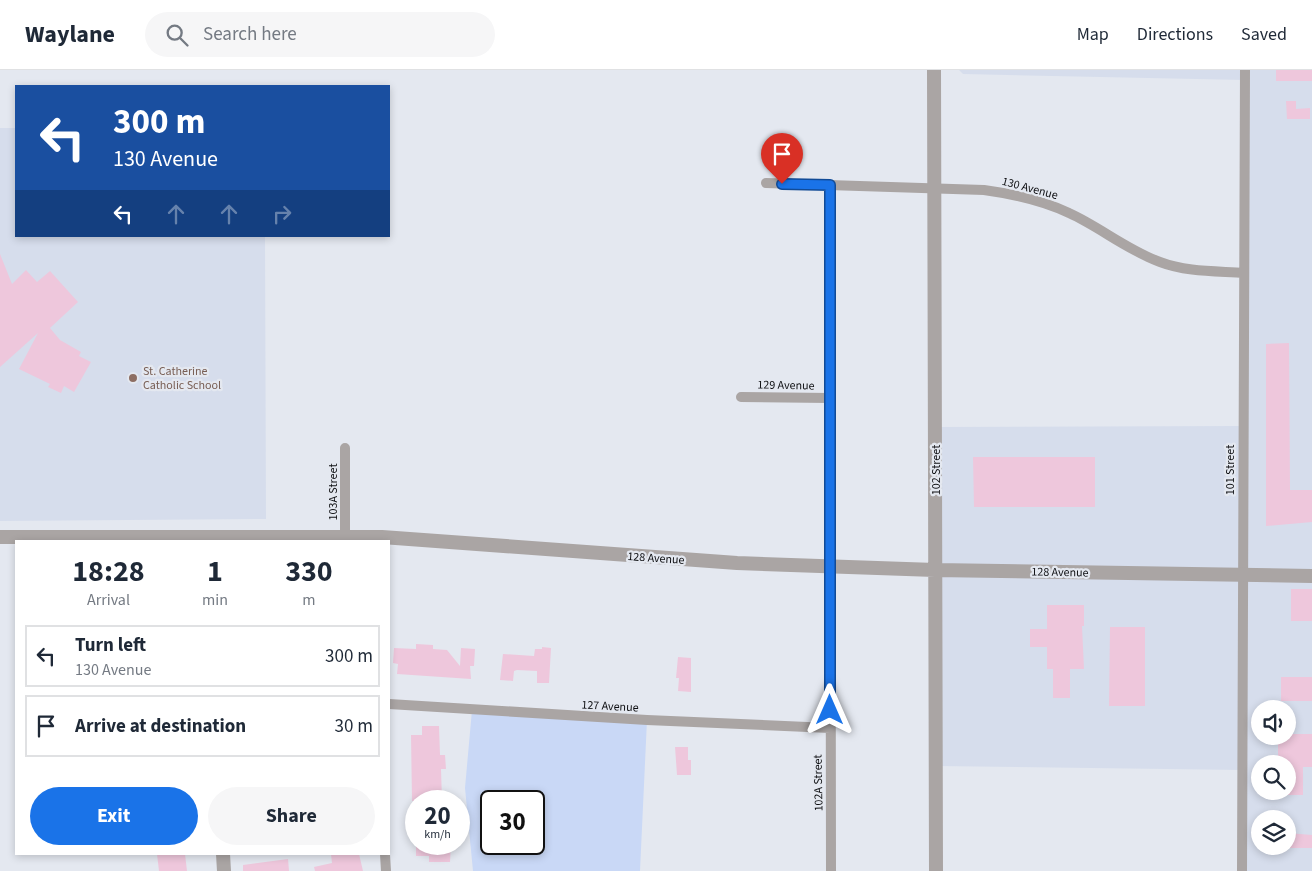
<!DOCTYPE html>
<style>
:root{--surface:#fff;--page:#f6f6f7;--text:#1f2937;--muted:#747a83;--line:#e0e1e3;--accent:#1a73e8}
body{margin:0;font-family:"Source Sans 3",sans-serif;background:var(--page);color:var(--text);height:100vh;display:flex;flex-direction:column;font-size:19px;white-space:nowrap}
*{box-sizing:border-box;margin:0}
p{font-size:16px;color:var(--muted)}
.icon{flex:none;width:28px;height:28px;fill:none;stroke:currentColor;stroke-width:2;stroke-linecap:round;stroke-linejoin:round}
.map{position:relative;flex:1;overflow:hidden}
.details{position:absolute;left:15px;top:470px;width:375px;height:315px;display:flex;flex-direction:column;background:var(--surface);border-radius:0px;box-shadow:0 2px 8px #0003}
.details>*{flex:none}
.hud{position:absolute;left:15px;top:15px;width:375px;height:152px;border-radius:0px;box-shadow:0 2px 8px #0003;background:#1a4fa0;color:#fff;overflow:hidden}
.buttons{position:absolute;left:1251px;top:630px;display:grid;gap:10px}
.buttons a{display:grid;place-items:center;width:45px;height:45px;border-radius:50%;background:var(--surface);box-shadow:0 2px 8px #0003;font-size:25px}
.speed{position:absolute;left:405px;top:720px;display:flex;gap:10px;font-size:25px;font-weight:700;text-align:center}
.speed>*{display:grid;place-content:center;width:65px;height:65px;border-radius:50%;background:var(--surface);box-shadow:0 2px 8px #0003;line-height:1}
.speed small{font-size:12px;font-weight:400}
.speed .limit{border:2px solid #111;border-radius:8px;background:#fff;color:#111}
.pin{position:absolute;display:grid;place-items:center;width:42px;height:42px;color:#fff;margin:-51px -21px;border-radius:50% 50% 50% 0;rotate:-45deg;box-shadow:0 0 5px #0007}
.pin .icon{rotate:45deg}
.me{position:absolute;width:55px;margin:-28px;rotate:0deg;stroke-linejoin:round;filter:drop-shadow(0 0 4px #0008)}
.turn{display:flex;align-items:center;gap:18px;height:105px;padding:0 15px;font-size:22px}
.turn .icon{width:65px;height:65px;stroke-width:2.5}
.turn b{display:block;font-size:35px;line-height:42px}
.lanes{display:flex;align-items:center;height:48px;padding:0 15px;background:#0003;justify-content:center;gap:25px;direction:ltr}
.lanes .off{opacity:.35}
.eta{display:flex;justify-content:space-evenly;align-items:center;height:85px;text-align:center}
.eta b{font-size:30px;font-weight:700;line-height:35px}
.cta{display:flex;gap:10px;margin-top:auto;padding:10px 15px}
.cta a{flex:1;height:58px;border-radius:30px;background:var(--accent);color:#fff;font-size:20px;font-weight:700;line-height:58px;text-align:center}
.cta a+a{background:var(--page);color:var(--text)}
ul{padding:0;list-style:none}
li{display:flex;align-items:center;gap:15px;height:62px;margin:0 10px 8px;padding:0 5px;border:2px solid var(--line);border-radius:0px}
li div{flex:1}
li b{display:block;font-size:19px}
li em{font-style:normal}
header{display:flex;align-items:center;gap:30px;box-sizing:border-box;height:70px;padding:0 25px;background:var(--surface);border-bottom:1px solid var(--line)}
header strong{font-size:24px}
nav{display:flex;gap:28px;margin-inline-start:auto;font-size:18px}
.search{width:350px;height:45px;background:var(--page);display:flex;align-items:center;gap:12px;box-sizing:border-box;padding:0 18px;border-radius:28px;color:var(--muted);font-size:19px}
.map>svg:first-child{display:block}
</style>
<header>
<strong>Waylane</strong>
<div class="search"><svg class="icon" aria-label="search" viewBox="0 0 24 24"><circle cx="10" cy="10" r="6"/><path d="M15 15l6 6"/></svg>Search here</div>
<nav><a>Map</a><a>Directions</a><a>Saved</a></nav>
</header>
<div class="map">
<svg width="1312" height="801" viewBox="0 0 1312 801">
<rect width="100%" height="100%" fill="#e4e8f0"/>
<path fill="#d6ddec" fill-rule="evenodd" d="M959,0h353v801h-70v-101l-306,-4v-339l306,-1 3,-346 -282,-6zM1260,639h28v27h-28zM1260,694h28v27h-28zM1260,749h28v27h-28z
M0,58h16v108h249l1,283 -266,2z"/>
<path fill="#c9d8f6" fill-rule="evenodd" d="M472,640l175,10 -7,151h-167l-8,-83zM491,731h43v43h-43z"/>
<path fill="#eec7dc" d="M1276,0h36v11h-36z
M1286,31h10v8l14,-1v11h-23z
M0,184l12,30 14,-14 11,12 13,-11 28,31 -28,26 10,12 21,12 -2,4 12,6 -17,30 -10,-6 -3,7 -13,-6 2,-3 -31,-15 19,-36 -38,34z
M1289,273l1,147h22v32l-46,4v-182z
M973,387h122v50h-121z
M1291,519h21v32h-21z
M1047,535h37v21h-2l2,43h-14v29h-17v-29h-6v-22h-17v-18h17z
M1110,557h35v79h-36z
M416,574l17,1v4l14,1 13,16 1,-18 14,1 -1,17h-4l1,13 -74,-5 1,-10 -5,-1 1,-15 22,1z
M542,577l9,1 -2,35h-12v-12l-20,-1 -3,1 -1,10 -13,-1 3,-26 31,2 1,-7h7z
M678,587l13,1v34l-13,-1 1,-13h-3z
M1281,607h31v24h-31z
M422,656h17l1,29h5l1,14h-5l1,32h-30l-1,-66h11z
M1288,664h24v33h-9v28h-15v-31h-10v-28h10z
M675,677h13v13h3v15h-14z
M1288,763l24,2v13h-24z
M416,775h35l-1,17h-21v-6h-13z
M157,784h28l2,17h-28z
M331,784h28l4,17h-48l-1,-4 18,-4z
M288,789l1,12h-46v-6z"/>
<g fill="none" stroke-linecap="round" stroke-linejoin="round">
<path stroke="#aaa5a4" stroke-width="10" d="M766,113l218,7c29,4 58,10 85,23 31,14 58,37 91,49 26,10 56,9 84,11
M830,115l1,686
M741,327l89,1
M345,378v88
M389,634l258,16 183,8
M385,784l1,17
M1242,801l3,-801"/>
<path stroke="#aaa5a4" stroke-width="14" d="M934,0l2,801
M0,467h382l355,26 198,7 377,6
M223,784l1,17"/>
</g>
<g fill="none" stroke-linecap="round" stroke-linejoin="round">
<g stroke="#114b97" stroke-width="12">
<path id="route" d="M782,114l48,1v525"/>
</g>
<use href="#route" stroke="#1a73e8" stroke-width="9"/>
</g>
<circle fill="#8d6e63" stroke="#e4e8f0" stroke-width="2" cx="133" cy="308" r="5"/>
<g text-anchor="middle" stroke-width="4.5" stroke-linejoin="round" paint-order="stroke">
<g font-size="12" fill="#0d0e11" stroke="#e4e8f0">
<text transform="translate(1030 118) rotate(15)" y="4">130 Avenue</text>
<text transform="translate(786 315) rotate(1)" y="4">129 Avenue</text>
<text transform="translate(936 400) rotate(-90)" y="4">102 Street</text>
<text transform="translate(1230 400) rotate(-90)" y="4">101 Street</text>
<text transform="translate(333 422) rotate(-90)" y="4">103A Street</text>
<text transform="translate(656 488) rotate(4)" y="4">128 Avenue</text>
<text transform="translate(1060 502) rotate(1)" y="4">128 Avenue</text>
<text transform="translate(610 636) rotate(3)" y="4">127 Avenue</text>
<text transform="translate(818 713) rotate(-91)" y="4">102A Street</text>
</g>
<g font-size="12" fill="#785e54" stroke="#e4e8f0" text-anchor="start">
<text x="143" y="305">St. Catherine<tspan x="143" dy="14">Catholic School</tspan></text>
</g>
</g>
</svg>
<div class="buttons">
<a><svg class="icon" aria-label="sound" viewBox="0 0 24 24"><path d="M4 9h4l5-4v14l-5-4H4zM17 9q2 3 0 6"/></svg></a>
<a><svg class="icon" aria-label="search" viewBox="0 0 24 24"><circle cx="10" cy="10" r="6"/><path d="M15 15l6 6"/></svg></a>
<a><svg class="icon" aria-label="layers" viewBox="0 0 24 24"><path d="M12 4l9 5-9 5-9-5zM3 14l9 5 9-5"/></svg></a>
</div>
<div class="speed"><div>20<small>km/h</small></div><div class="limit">30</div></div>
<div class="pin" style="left:782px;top:114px;background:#d93025"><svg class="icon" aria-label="arrive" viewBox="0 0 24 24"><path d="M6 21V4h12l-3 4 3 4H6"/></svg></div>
<svg class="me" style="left:830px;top:640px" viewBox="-20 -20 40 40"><path d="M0-17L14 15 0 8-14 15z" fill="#1a73e8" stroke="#fff" stroke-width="4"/></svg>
<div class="hud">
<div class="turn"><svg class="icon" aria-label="left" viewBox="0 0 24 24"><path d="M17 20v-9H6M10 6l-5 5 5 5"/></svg><div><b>300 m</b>130 Avenue</div></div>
<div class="lanes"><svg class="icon" aria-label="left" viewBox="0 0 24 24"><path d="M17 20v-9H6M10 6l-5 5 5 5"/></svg><svg class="icon off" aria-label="ahead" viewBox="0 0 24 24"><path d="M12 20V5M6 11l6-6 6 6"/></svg><svg class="icon off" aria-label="ahead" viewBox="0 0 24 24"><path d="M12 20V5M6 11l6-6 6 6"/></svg><svg class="icon off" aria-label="right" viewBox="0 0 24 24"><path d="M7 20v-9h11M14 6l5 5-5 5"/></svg></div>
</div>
<section class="details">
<div class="eta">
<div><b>18:28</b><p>Arrival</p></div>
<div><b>1</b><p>min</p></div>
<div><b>330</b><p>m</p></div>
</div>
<ul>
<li><svg class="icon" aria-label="left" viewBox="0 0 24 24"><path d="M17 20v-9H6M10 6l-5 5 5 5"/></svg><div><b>Turn left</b><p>130 Avenue</p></div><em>300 m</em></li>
<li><svg class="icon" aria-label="arrive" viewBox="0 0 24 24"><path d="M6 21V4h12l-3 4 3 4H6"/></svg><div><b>Arrive at destination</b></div><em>30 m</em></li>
</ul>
<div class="cta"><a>Exit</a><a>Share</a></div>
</section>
</div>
